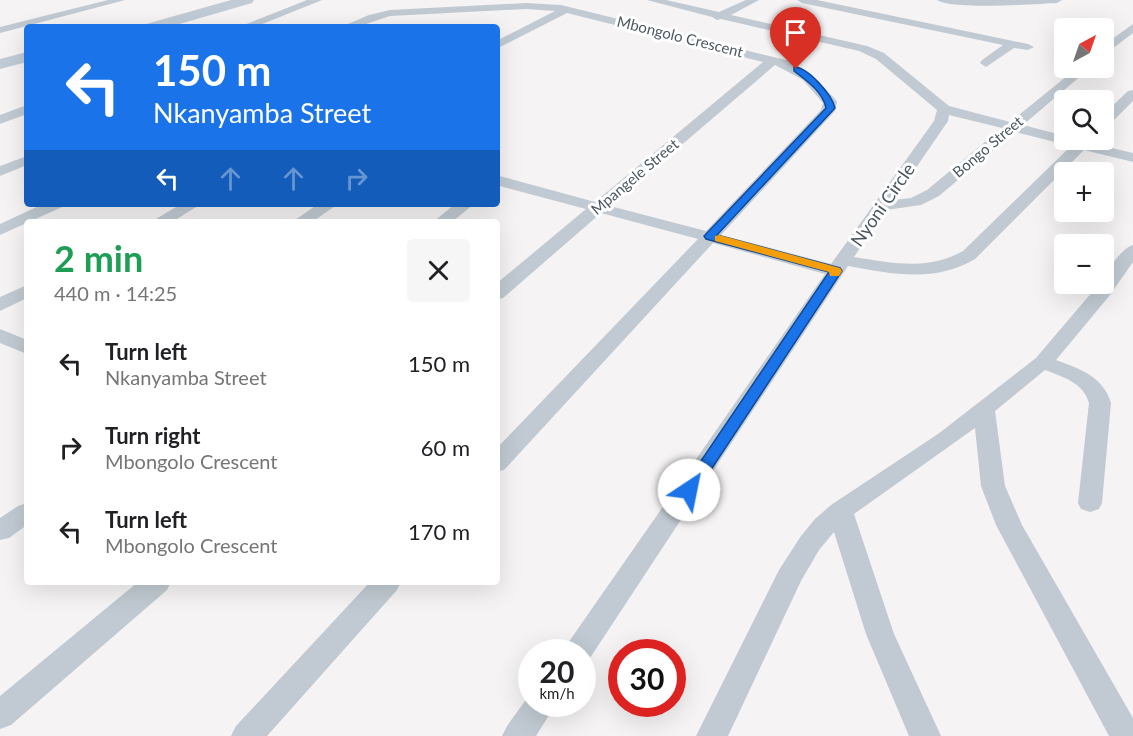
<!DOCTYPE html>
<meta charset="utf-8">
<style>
:root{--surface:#fff;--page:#f6f6f6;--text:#202124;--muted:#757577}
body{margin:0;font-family:Lato,sans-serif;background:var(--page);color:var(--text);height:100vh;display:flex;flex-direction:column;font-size:22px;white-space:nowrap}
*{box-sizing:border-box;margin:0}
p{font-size:20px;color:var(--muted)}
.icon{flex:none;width:33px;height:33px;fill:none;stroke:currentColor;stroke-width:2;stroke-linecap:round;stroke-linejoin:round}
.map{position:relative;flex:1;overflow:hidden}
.sheet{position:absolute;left:24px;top:219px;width:476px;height:366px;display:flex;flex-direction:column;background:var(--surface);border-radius:6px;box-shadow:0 6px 24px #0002}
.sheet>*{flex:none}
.banner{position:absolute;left:24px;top:24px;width:476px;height:183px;border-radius:6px;box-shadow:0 6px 24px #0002;background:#1a73e8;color:#fff;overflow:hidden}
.needle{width:39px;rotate:40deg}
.buttons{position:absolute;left:1054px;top:18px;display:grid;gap:12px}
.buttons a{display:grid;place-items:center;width:60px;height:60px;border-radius:6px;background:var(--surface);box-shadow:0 6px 24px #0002;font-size:30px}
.speed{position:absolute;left:518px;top:639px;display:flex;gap:12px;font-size:30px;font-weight:700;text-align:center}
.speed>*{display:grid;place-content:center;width:78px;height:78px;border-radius:50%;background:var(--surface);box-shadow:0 6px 24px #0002;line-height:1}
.speed small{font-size:15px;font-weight:400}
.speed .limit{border:9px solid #d22;background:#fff;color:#111}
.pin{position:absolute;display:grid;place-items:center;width:51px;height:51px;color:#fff;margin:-62px -26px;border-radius:50% 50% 50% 0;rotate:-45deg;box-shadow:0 0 6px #0007}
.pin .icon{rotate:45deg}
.me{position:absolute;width:66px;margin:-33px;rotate:34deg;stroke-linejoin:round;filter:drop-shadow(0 0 4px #0008)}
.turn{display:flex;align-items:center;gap:21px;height:126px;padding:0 30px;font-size:27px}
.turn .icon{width:78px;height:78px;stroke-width:2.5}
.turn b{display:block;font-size:42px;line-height:51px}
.lanes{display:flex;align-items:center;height:57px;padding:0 30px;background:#0003;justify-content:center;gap:30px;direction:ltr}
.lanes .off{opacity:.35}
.round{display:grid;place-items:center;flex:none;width:63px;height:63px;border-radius:6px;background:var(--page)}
.overview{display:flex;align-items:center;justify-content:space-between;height:102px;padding:0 30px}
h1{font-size:36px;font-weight:700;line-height:45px;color:#1e9e55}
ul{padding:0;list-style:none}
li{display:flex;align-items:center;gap:18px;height:84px;padding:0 30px}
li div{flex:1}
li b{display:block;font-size:22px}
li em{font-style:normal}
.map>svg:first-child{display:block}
</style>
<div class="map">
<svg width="1133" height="736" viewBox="0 0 1133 736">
<rect width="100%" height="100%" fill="#f5f3f3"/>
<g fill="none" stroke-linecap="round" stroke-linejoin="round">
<path fill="#c1cad2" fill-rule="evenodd" d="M108,0h17l-125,33v-6z
M307,0h15l-67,27h-16z
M647,0h19l53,12 27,-12h13l-28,15 136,31 17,7 65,53 61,16 67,-54h13l-67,57 42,11v4h28l-2,3 42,10v9l-49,-12 -109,109c-40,24 -83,15 -127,7l-260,395 -6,2v-11h-18l4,-9 257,-369 -112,-31 -209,227 -8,2v-23l202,-210 -97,-26 -98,85 -7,2v-16l90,-75 -90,-24v-10l99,27 168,-140 -196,-49 -71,36v-8l59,-30 -29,-2 -136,7 -33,11h-16l28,-12 21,-5 136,-7 35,2 229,56 21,13 24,25 2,3 -2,9 -114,124 110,29 103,-143 3,-11 -61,-51 -17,-8 -138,-32 -4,1 -5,-3zM775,65l28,15 20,23 -2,7 -115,121 -96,-25zM949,115l53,13 -75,62 -16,8 -17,2 54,-79zM1015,132l56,14 -108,105c-35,20 -71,12 -109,6l32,-47 35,-5 18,-9z
M797,0h20l211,44 6,3 -6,3 -14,-2 -28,19 -6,-4 2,-3 21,-15 -201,-42z
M937,0h125l-5,3c-22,1 -106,7 -120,-3z
M1133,24v9l-29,22v-10z
M1133,90v11l-24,24 -5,1v-12l24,-23z
M27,105v9l-27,10v-9z
M27,156v9l-27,11v-10z
M43,204h21l-2,3 -62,28v-11z
M181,204h20l-29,18h-21z
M318,204h20l-26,18h-20z
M455,204h19l-22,18h-19z
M1133,245v17l-23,33 -54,65c24,9 47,16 55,43l-9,100 -3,6 -9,3 -9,-3 -3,-6 11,-100c-5,-20 -26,-26 -44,-33l-50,41 10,75 17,39 111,193v18h-24l-113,-211 -15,-39 -6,-58 -121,86 40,120 47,102h-32l-43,-102 -32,-102 -15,18 -18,31 -73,155h-32l83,-166 22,-34 14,-17 16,-14 107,-71 98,-76 63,-74h5c0,-12 18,-36 29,-39z
M27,285v13l-27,13v-14z
M0,329l27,11v14l-27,-11z
M27,503v22l-18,13 -9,2v-22l18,-12z
M138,582h33l-4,8 -156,135 -11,4v-33z
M370,582h31l-4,8 -130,146h-36l5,-10z
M530,694l1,10h25l-20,32h-34l5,-10z"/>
<path fill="#c1cbd6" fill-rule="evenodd" d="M231,0h23l-2,3 -83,24h-25l2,-3z
M27,52v10l-27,7v-10z"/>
</g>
<path fill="#1a73e8" stroke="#114b97" stroke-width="1.5" d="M794,67c14,0 38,28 41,41l-118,127 123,33 2,3 -147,223h-11l-3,-4 3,-4 145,-214 -123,-33 -2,-3 122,-128c-3,-16 -20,-28 -32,-37z"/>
<path fill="#f59e0b" d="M719,235l121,33 2,3 -3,5h-9l-1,-4 -114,-31v-5z"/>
<g text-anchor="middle" stroke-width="6" stroke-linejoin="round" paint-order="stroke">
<g font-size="15" fill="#4a5661" stroke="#fff">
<text transform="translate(680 37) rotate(14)" y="5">Mbongolo Crescent</text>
<text transform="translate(988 147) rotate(-40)" y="5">Bongo Street</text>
<text transform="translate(635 177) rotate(-40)" y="5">Mpangele Street</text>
</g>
<g font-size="18" fill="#4a5661" stroke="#fff">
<text transform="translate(883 205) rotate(-55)" y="6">Nyoni Circle</text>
</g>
</g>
</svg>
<div class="buttons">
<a><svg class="needle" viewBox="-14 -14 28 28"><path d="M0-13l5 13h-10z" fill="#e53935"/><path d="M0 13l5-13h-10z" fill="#757577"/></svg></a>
<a><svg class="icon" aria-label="search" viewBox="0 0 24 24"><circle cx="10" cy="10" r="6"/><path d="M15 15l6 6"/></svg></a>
<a>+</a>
<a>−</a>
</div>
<div class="speed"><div>20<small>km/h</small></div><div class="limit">30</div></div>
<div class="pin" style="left:796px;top:69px;background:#d93025"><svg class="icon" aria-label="arrive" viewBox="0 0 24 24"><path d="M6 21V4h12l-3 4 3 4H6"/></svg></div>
<svg class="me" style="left:689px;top:490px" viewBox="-20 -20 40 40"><circle r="19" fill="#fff"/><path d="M0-13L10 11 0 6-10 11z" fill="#1a73e8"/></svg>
<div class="banner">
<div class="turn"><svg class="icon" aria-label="left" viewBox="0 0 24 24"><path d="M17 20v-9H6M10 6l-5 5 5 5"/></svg><div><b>150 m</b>Nkanyamba Street</div></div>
<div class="lanes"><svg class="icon" aria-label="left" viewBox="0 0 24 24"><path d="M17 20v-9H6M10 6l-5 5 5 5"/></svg><svg class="icon off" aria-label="ahead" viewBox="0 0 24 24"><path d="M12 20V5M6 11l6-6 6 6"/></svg><svg class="icon off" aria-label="ahead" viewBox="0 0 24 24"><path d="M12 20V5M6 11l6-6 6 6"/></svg><svg class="icon off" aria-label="right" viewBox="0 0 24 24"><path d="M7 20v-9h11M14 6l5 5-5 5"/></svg></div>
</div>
<section class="sheet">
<div class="overview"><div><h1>2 min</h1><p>440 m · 14:25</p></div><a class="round"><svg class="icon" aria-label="close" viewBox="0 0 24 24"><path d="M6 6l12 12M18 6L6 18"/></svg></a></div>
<ul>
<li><svg class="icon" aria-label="left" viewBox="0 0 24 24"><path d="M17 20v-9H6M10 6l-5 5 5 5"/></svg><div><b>Turn left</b><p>Nkanyamba Street</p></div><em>150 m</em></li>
<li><svg class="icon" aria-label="right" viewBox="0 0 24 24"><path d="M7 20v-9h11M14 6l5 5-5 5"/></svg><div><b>Turn right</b><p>Mbongolo Crescent</p></div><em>60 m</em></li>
<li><svg class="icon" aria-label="left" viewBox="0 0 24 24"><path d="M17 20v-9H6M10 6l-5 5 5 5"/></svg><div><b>Turn left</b><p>Mbongolo Crescent</p></div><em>170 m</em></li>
</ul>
</section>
</div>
